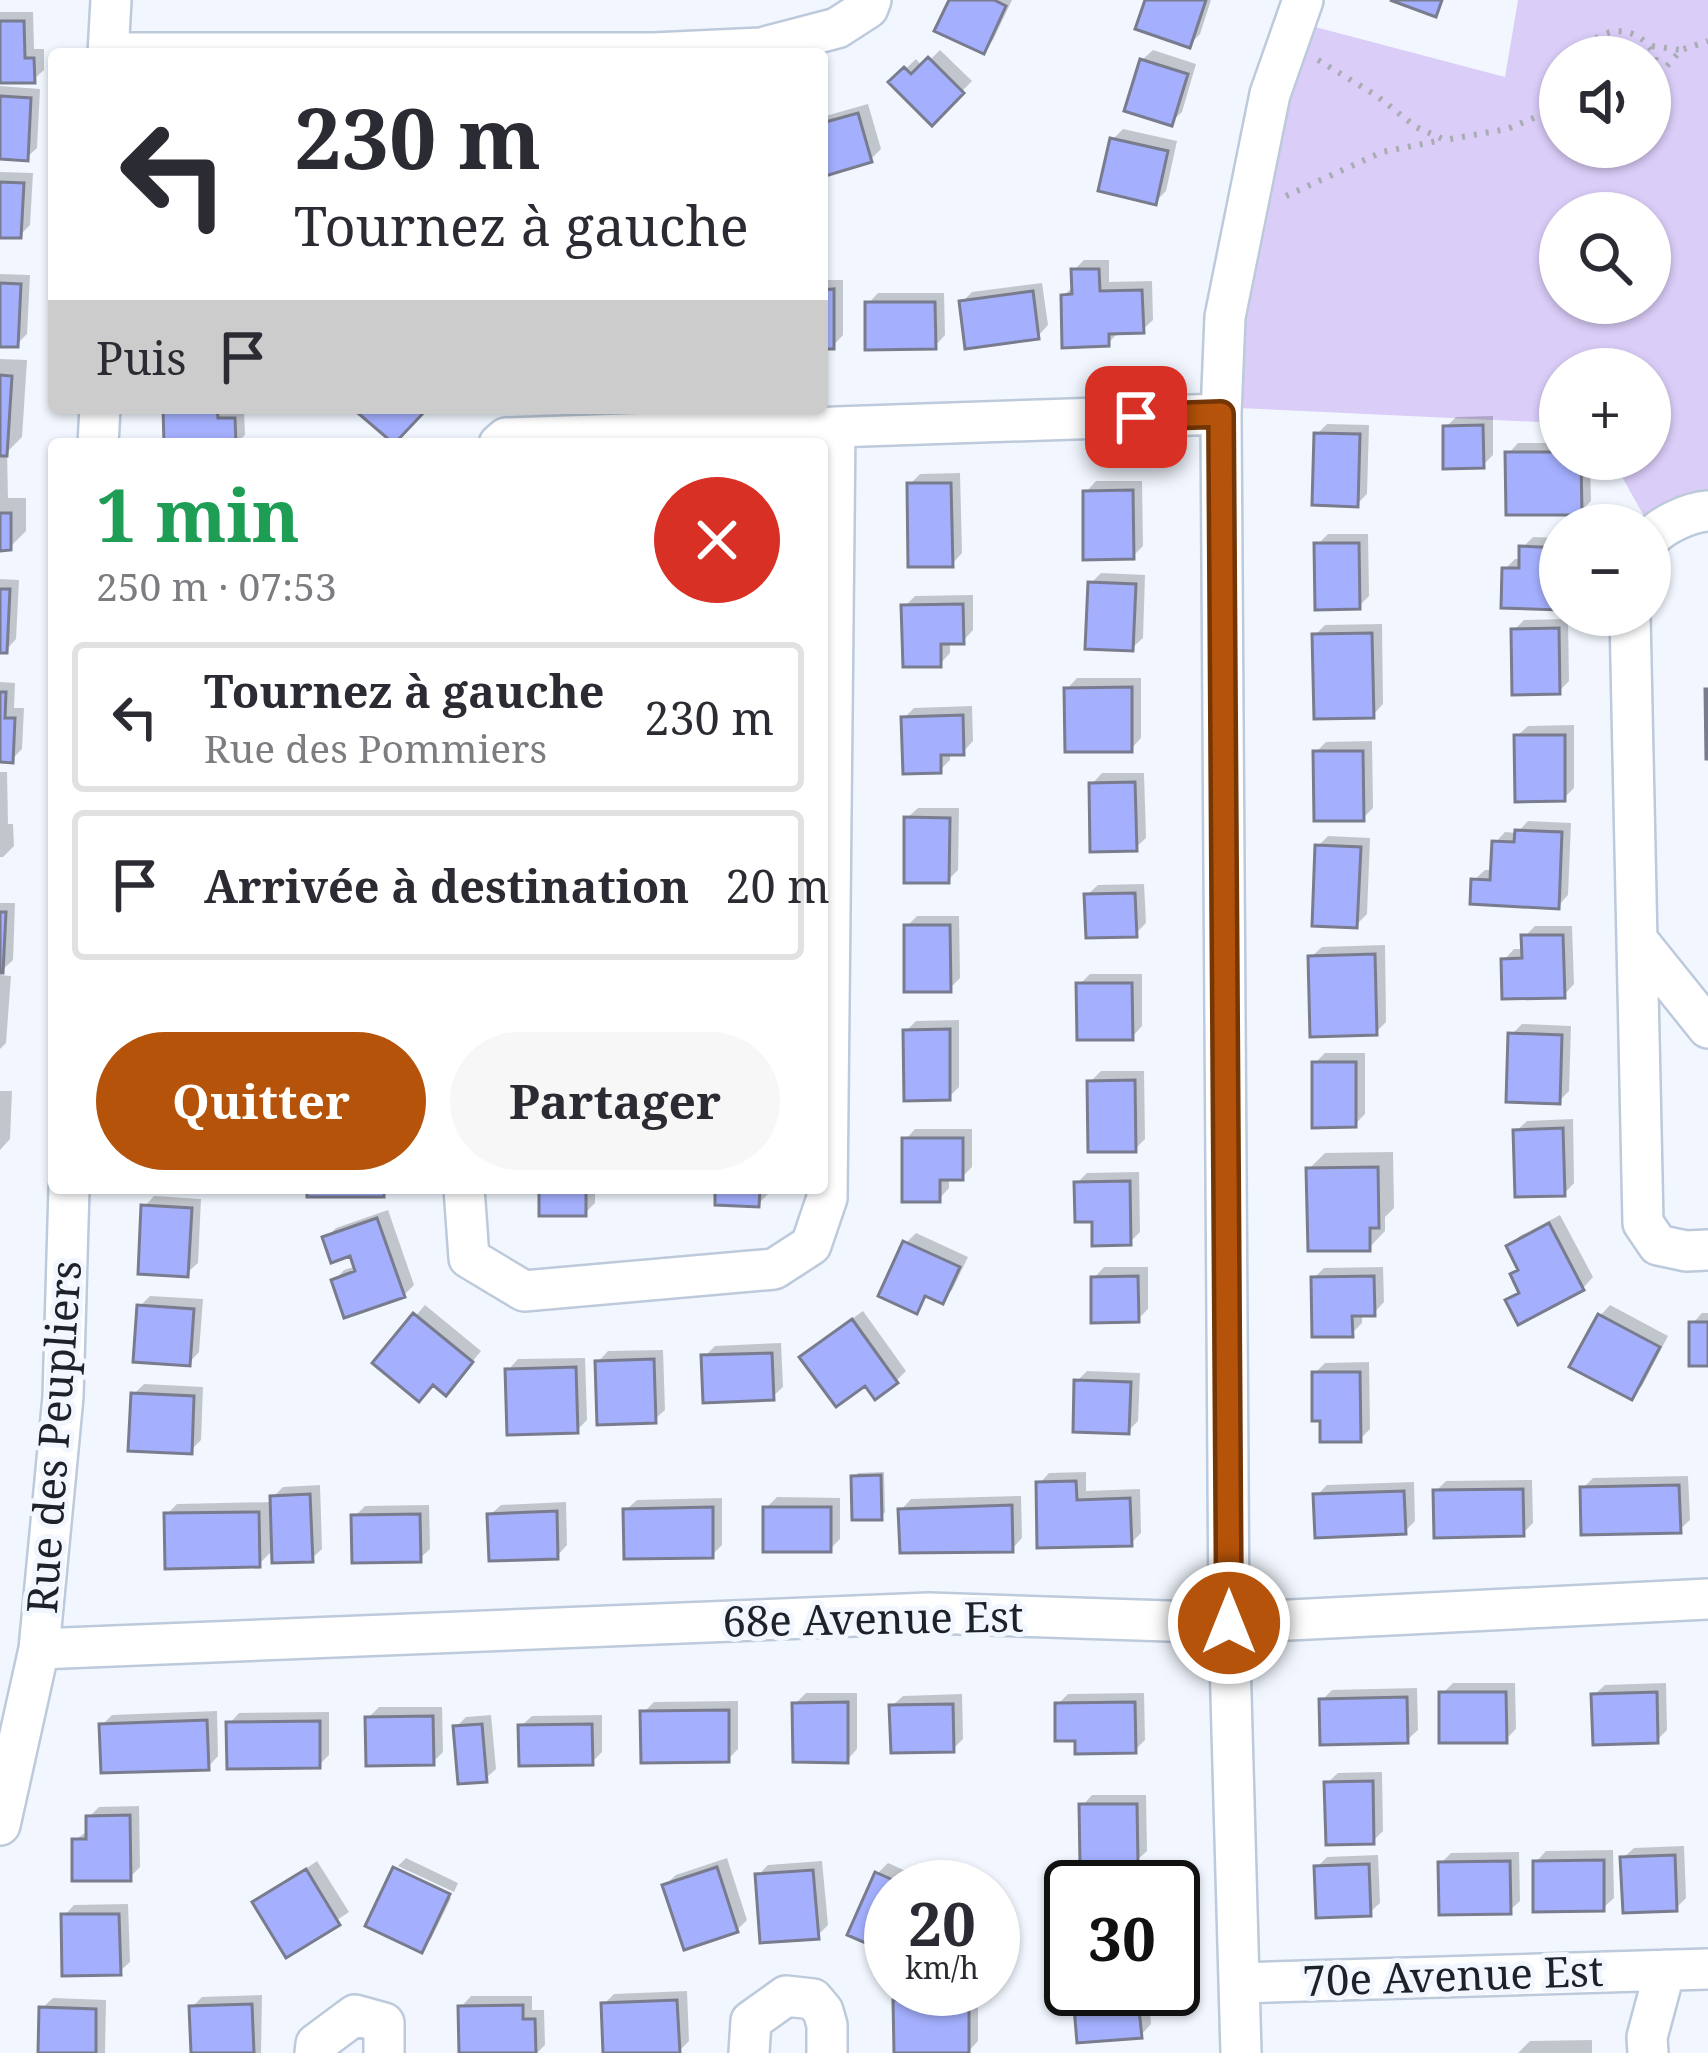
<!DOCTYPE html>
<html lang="fr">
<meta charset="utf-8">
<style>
:root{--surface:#fff;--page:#f7f7f7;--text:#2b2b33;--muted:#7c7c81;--line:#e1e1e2;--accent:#b45309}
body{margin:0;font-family:"Noto Serif",serif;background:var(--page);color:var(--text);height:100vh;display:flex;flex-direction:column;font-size:45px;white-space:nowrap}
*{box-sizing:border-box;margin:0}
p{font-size:39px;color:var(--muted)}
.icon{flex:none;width:66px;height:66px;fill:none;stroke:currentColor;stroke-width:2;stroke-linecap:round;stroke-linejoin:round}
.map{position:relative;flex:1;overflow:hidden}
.details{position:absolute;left:48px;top:438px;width:780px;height:756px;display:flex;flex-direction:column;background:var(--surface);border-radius:12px;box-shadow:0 3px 9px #0004}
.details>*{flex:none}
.banner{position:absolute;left:48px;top:48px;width:780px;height:366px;border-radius:12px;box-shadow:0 3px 9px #0004;background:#fff;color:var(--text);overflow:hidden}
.controls{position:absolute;left:1539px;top:36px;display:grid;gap:24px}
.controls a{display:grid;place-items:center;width:132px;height:132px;border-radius:50%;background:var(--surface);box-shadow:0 3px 9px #0004;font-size:60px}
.speed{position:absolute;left:864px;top:1860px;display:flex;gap:24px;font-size:60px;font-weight:700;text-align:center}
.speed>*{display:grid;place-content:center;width:156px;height:156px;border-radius:50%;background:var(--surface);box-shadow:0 3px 9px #0004;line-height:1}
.speed small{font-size:30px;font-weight:400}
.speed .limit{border:6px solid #111;border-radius:18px;background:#fff;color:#111}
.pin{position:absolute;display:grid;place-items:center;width:102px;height:102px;color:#fff;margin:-51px;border-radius:24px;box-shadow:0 6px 18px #0006}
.me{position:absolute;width:132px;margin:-66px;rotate:0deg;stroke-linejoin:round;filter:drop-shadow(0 0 9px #0008)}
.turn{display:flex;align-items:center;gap:42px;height:252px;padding:0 48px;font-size:54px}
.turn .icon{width:156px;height:156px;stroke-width:2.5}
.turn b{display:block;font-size:84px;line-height:102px}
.then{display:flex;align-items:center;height:114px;padding:0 48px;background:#0003;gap:24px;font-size:45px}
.round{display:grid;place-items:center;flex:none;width:126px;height:126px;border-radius:63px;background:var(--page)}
.overview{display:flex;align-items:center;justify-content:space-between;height:204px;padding:0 48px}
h1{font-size:72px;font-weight:700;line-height:90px;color:#1e9e55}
.action{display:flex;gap:24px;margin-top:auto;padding:24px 48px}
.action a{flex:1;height:138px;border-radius:72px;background:var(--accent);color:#fff;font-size:48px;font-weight:700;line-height:138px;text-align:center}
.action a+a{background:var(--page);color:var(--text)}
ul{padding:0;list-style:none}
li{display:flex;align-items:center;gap:36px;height:150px;margin:0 24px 18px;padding:0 24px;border:6px solid var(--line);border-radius:12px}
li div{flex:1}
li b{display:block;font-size:45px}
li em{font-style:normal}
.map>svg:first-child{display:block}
</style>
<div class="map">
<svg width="1708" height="2053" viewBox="0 0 1708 2053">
<rect width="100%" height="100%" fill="#f2f7ff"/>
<path fill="#dacdf8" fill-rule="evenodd" d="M1518,0h190v507l-59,18 -37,-66h38v-90h-90v54l-321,-15 10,-194 51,-191 205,54zM1560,57h90v90h-90zM1560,213h90v90h-90z"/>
<path fill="#0003" d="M952,0h60l-19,40 -10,10z
M1148,0h63l-11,34 -10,10z
M0,12h33l1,37h10v21l-11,10h-33z
M940,50l32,31 -40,41 -40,-40 24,-23 7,8z
M1153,50l43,14 -14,48 -11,10 -29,-62z
M0,86l40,3 -3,59 -11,10 -26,-2z
M868,104l13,45 -11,11 -48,14v-57z
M1123,129l54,12 -11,50 -11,11 -42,-63z
M0,172l33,1 -3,52 -10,10h-20z
M1084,260h25v22l43,-1 1,39 -11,10 -24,3 -11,11 -43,-48 10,-11v-15z
M0,274l30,1 -3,59 -10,10h-17z
M822,280h21v55l-10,11h-11z
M1042,283l6,42 -10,11 -76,-34 10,-10z
M878,293h66l1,42 -10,11 -67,-42z
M0,359l27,1 -5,77 -15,15 1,46h18v33l-16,16h-10z
M166,408l78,1 1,26 -10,9h-68z
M1493,416v39l-10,10 -37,-38 10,-10z
M1327,424l42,1 -2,69 -10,10 -40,-70z
M1518,443h42v16h30l1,42 -11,11 -72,-58z
M960,473l2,80 -10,11 -42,-80 10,-10z
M1096,481h46l1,65 -10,10 -47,-64z
M1328,534h40l1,62 -10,10 -42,-61z
M1533,537l27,1v69l-55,-38 10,-10h7v-11z
M1101,573l44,2 -2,63 -11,10 -42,-64z
M0,579l19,1 -3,59 -10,11 -6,-1z
M973,595v35l-10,11h-13v12l-10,11 -36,-57 11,-11z
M1568,619l1,62 -10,10 -45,-61 10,-10z
M1382,624l1,80 -10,11 -58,-80 10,-10z
M1077,678h64v60l-10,11 -64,-60z
M0,682l15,1 -1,25h10l-2,41 -11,11 -11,-1z
M972,706l1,35 -10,11h-13v8l-10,10 -36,-52 10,-10z
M1574,725v63l-10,10 -47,-62 11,-10z
M1372,741l1,67 -10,10 -47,-66 10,-10z
M0,772h7l1,52h5l1,22 -11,11h-3z
M1102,773h42l2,65 -11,10 -43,-64z
M918,808h41l-1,62 -10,10 -41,-62z
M1528,821l43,2 -3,72 -10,11 -84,-26 11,-10h8l2,-27 10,-11 12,1z
M1328,836l42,2 -3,76 -11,11 -38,-79z
M1144,884l2,39 -11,11 -48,-39 11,-10z
M0,903h15l-2,57 -13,12z
M917,916h42l1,62 -11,11 -42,-63z
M1535,926h37l2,58 -10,11 -60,-35 10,-11h10v-12z
M1385,945l1,77 -10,10 -65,-75 11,-10z
M1090,974h52v52l-10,11 -53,-52z
M0,975l11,1 -5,67 -6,6z
M959,1020v67l-10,10 -43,-66 10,-10z
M1522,1024l49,2 -2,65 -10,10 -48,-66z
M1325,1053h40v61l-10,10 -40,-61z
M1101,1071h43l1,68 -10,10 -45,-67z
M0,1091h12l-2,48 -10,11z
M1573,1119l1,64 -10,11 -48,-63 11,-10z
M915,1129h57v38l-10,10h-13v11l-10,11 -34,-59z
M1393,1152l1,56 -9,9v14l-16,17 -60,-79 16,-16z
M1139,1172l1,60 -10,10 -35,-23 -18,-36 10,-10z
M542,1188h53v15l-10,10z
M718,1188h50v6l-10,10z
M154,1196l47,3 -3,64 -11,10 -43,-66z
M388,1210l26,75 -10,10 -70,-14 10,-11 13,-4 -5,-14 -26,-14 10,-10z
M1560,1215l33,62 -10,11 -74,13 11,-12v-21l-11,-22 11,-10z
M916,1233l52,24 -16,33 -10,10 -13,-6 -13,17 -10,-68z
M1104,1267h44v42l-10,10 -44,-41z
M1383,1267l1,35 -10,11h-12v10l-11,11 -37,-56 10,-10z
M150,1296l53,3 -4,53 -10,11 -49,-57z
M425,1305l56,46 -25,31h-22l-58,-19z
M1610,1305l58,31 -26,50 -11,11 -31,-81z
M863,1311l43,60 -10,10 -30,1 -53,-35z
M1702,1313h6v50l-16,-39z
M781,1343l2,44 -11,10 -67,-41 10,-10z
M663,1350l2,60 -11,10 -56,-58 10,-11z
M585,1358l2,62 -10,10 -69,-60 10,-11z
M1369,1362l1,67 -10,10 -45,-66 10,-10z
M1087,1371l53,2 -2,48 -10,10 -51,-50z
M144,1384l59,3 -2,53 -11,11 -56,-57z
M884,1472l1,40 -4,5 -27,-39 4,-5z
M1086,1472v19l54,-2 1,44 -10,10 -92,-59 10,-11z
M1688,1476l2,44 -11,10 -96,-42 10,-10z
M1532,1480l1,43 -10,10 -87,-42 10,-10z
M1414,1482l1,39 -10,10 -89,-35 11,-11z
M320,1485l2,64 -11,10 -37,-10 -15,15 -92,-50 10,-10 96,-2v-5l10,-10z
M1021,1496l1,42 -10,11 -111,-39 10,-11z
M777,1497l63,1v41l-10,10 -64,-41z
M722,1498v47l-10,10 -86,-45 11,-10z
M566,1502l1,43 -10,11 -67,-41 11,-10z
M429,1505l1,44 -11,10 -65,-42 11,-11z
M1453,1683h62l1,46 -11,11 -63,-46z
M1666,1683l1,47 -10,10 -63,-45 11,-10z
M1417,1688l1,42 -11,10 -85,-40 10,-10z
M806,1693h51v56l-10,11 -52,-56z
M1144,1693l1,47 -10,10 -57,-12 -20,-34 10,-10z
M962,1694l1,45 -10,10 -61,-43 11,-10z
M738,1701v48l-10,10 -85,-46 11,-11z
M379,1707h63l1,45 -10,10 -65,-44z
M217,1711l1,45 -10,11 -106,-42 10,-10z
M329,1712v43l-10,10 -90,-41 10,-11z
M491,1715l5,54 -11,10 -29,-52 10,-10z
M602,1715v37l-10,10 -71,-36 11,-10z
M1382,1772l1,59 -10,10 -46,-58 11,-10z
M1092,1795h54l1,56 -11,10 -54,-55z
M139,1806l1,61 -11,11 -54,-38 14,-10v-13l10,-10z
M1684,1846l2,52 -10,10 -53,-50 11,-10z
M1613,1850l1,48 -11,10 -67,-46 10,-11z
M1519,1852l1,49 -11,10 -68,-48 10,-10z
M1378,1855l2,48 -11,10 -52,-46 10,-10z
M406,1858l52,25 -4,9 -56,-26z
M727,1858l20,62 -10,10 -72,-45 11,-10z
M317,1861l32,51 -62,42 -31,-51z
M822,1861l6,64 -11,11 -59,-61 10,-10z
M888,1863l49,22 -46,2v64l-14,-77z
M395,1871l56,27 -20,41 -10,10z
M128,1904l2,58 -11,10 -55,-56 10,-11z
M1083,1989h65l3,35 -10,11 -65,-39z
M978,1990v51l-10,11 -72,-51 11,-10z
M687,1991l2,50 -10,10 -73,2 -2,-49 10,-10z
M262,1995l-1,58h-67l-2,-46 10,-10z
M471,1996h61v14h12l1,35 -8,8h-75l-1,-46z
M53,1998l53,2 -1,53h-64l1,-45z
M1592,2040v13h-74l12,-12z"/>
<path fill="#a4b0fe" stroke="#797c8e" stroke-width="3" d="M949,0h45l12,6 -22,48 -50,-23z
M1145,0h61l-16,48 -55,-19z
M1390,0h52l-6,17z
M0,21h24l1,37h9l1,25h-35z
M928,57l36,36 -32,33 -44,-44 16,-15 7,7z
M1140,59l48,15 -16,52 -48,-15z
M0,96l31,2 -3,63 -28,-2z
M858,113l14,49 -50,15v-54z
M1110,138l58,13 -12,54 -58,-14z
M0,182l24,1 -3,55h-21z
M1071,269h28l1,22 42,-1 2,43 -35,1v12l-47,2 -1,-53 11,-1z
M0,283l21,1 -3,63h-18z
M834,289v60h-12v-59z
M1033,291l6,48 -74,10 -6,-48z
M865,302h70l1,47 -71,1z
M0,375l12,1 -5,80h-7z
M163,408h54l1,10h17l1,26h-72z
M352,408h76l-34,36z
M1483,425l1,43 -41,1v-43z
M1314,433l46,1 -2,73 -46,-2z
M1505,452h55v7h21l1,56h-76z
M907,483h44l2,84h-45z
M1133,490l1,69 -51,1v-69z
M0,513h11v37l-11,1z
M1314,543h45l1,66 -45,1z
M1519,546l41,2v62l-59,-2 1,-40h17z
M1088,582l48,2 -3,67 -48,-2z
M0,589h10l-3,64h-7z
M963,604l1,40h-23v23h-38l-2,-62z
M1559,628l1,66 -48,1 -1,-66z
M1372,633l2,85 -60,1 -2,-85z
M1132,687v65h-67l-1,-64z
M1705,689h3v70h-2z
M0,692h6l-1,26h10l-2,45 -13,-1z
M963,715l1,40h-23v18l-38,1 -2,-57z
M1514,735h51v66l-50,1z
M1313,751h50l1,70h-50z
M1135,782l2,69 -47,1 -1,-69z
M904,817l46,1 -1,65h-45z
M1515,830l47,2 -3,77 -89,-5 1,-25 19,1 2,-39 22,1z
M1315,845l46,2 -4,81 -45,-2z
M1135,893l2,44 -51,1 -2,-44z
M0,912h6l-3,61h-3z
M904,925h46l1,67h-47z
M1521,935h42l2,63 -63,1 -1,-40 21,-1z
M1375,954l2,81 -67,2 -2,-81z
M1076,983h56l1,57h-56z
M950,1029v71l-46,1 -1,-71z
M1508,1033l54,2 -2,69 -54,-2z
M1312,1062h44v65l-44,1z
M1135,1080l1,72h-48l-1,-71z
M1563,1128l2,68 -50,1 -2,-67z
M902,1138h61v42h-23v22h-38z
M1378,1167l1,61h-9v23h-62l-2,-83z
M1130,1181l1,64 -39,1v-24h-17l-1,-40z
M307,1188h77v9h-77z
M539,1188h47v28h-47z
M715,1188h45l-1,19 -44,-2z
M141,1205l51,3 -4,69 -50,-3z
M377,1218l28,79 -61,21 -13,-38 24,-9 -5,-15 -19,7 -9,-26z
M1549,1223l35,67 -66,35 -13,-25 14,-7 -9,-19 8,-4 -12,-24z
M903,1241l57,26 -17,37 -18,-8 -8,18 -39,-18z
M1138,1276l1,46 -48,1v-46z
M1374,1276l1,40h-23l1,21h-41l-1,-60z
M137,1305l57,4 -4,57 -57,-4z
M413,1313l60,49 -27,34 -13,-11 -14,17 -47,-39z
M1598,1314l62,33 -28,53 -63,-33z
M852,1319l46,64 -23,17 -10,-14 -29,21 -37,-50z
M1689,1322h19v44h-19z
M772,1353l2,47 -71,3 -2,-48z
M654,1359l2,64 -59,2 -2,-64z
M576,1367l2,66 -71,2 -2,-66z
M1312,1372h48l1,70h-41v-21h-8z
M1074,1380l57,2 -2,52 -56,-2z
M131,1393l63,3 -2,58 -64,-3z
M881,1475l1,45h-30l-1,-44z
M1076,1481l1,19 53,-2 2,48 -95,2 -1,-66z
M1679,1485l2,48 -100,2 -1,-48z
M1523,1489l1,47 -90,2 -1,-48z
M1404,1491l2,43 -91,4 -2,-44z
M310,1494l3,68 -41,1 -2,-67z
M1012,1505l1,47 -113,1 -2,-44z
M713,1507v51l-89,1 -1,-50z
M763,1507h68v45h-68z
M557,1511l1,48 -69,2 -2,-47z
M259,1512l1,55 -95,2 -1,-56z
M420,1514l1,48 -69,1 -1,-48z
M1439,1692h67l1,51h-68z
M1657,1692l1,51 -65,2 -2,-51z
M1407,1697l1,46 -88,2 -1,-46z
M848,1702v61l-55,-1 -1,-59z
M1135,1702l1,51 -61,1v-13h-20v-38z
M953,1704l1,48 -63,1 -2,-48z
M729,1710v52l-88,1 -1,-52z
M433,1716l1,49 -68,1 -1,-49z
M207,1720l2,50 -108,3 -2,-49z
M320,1721v47l-93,1 -1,-47z
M482,1724l5,58 -29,2 -5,-58z
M592,1724l1,41 -74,1 -1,-41z
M1373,1781l1,63 -48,1 -2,-63z
M1079,1804h58l1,60 -58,1z
M130,1815l1,66h-59v-42h14v-23z
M1675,1855l2,56 -54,2 -3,-56z
M1604,1860v51l-71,1v-51z
M1510,1861l1,53 -72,1 -1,-53z
M1369,1864l2,52 -55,2 -2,-52z
M393,1867l57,27 -28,59 -57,-27z
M717,1867l21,65 -54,18 -22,-65z
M306,1869l34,56 -54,33 -34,-56z
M813,1870l6,69 -59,4 -5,-69z
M875,1872l34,15h-18v67l-44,-19z
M61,1914h58l2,61 -59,1z
M1137,1990l5,48 -65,5 -4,-48z
M969,1999v54h-75l-1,-53z
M677,2000l3,53h-77l-2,-50z
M252,2004l2,49h-63l-2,-47z
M523,2005v14h12l1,34h-77l-1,-47z
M39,2007l57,2v44h-58z"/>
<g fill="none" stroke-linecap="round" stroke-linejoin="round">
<g stroke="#bdcadb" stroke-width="44">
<path id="minor" d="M108,53h546l107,-5 76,-20 31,-20 3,-8
M108,54l3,-54
M98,444l2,-36
M499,444l7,-6 715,-24
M1650,539c11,-14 40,-27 58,-28
M1630,615l13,608 15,22 28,6 22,-1
M1639,942l69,86
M464,1188l5,70 55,33 250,-22 37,-24 16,-47 8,-771
M39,1649l890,-36 300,10 479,-24
M0,1825l39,-176 24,-252 6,-209
M1240,1983l468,-14
M315,2053l1,-9 39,-29 29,8v30
M749,2053l2,-32 35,-25 27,3 10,12 4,14v28
M1241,2053l-12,-430 -8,-1209 4,-97 45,-223 33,-94
M1648,2053l-1,-16 18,-67"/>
</g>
<path stroke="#a8adb4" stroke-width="6" stroke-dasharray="3 9" stroke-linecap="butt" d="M1652,46l28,4
M1581,57c28,-54 98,-14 69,36
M1318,60l59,36 39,31 29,13 62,-11 53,-22
M1659,75l22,-25 27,-9
M1286,196l96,-44 60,-12"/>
<use href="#minor" stroke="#fff" stroke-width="39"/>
</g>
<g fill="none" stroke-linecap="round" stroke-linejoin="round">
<g stroke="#753606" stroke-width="30">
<path id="route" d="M1136,417l85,-3 8,1209"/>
</g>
<use href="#route" stroke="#b45309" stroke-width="21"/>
</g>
<g text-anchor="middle" stroke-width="10" stroke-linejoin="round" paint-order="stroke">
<g font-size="42" fill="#1d2128" stroke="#f2f7ff">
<text transform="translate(54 1437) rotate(-86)" y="15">Rue des Peupliers</text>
<text transform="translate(873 1619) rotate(-1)" y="15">68e Avenue Est</text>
<text transform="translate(1453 1976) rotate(-2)" y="15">70e Avenue Est</text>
</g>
</g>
</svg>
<div class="controls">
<a><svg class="icon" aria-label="sound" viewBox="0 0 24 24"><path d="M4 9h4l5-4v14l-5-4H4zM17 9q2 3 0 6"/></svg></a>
<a><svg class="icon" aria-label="search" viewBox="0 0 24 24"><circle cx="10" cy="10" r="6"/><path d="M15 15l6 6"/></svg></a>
<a>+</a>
<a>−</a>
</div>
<div class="speed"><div>20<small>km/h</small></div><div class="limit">30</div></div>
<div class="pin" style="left:1136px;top:417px;background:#d93025"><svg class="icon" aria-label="arrive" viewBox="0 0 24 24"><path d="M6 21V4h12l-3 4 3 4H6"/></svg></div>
<svg class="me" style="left:1229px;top:1623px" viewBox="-20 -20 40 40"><circle r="17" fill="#b45309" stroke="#fff" stroke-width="3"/><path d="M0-11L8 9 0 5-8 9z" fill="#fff"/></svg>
<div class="banner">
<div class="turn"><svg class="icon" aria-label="left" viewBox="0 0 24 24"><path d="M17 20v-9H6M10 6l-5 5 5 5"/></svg><div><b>230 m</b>Tournez à gauche</div></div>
<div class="then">Puis<svg class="icon" aria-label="arrive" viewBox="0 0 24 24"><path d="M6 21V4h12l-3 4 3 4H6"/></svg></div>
</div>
<section class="details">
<div class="overview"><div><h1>1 min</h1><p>250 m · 07:53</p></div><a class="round" style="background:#d93025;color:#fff"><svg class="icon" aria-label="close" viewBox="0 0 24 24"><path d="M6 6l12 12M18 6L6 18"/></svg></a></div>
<ul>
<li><svg class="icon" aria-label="left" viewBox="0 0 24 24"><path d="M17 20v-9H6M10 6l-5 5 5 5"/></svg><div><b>Tournez à gauche</b><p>Rue des Pommiers</p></div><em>230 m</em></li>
<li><svg class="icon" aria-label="arrive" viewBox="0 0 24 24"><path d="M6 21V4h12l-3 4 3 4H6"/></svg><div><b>Arrivée à destination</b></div><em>20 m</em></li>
</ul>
<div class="action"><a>Quitter</a><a>Partager</a></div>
</section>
</div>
